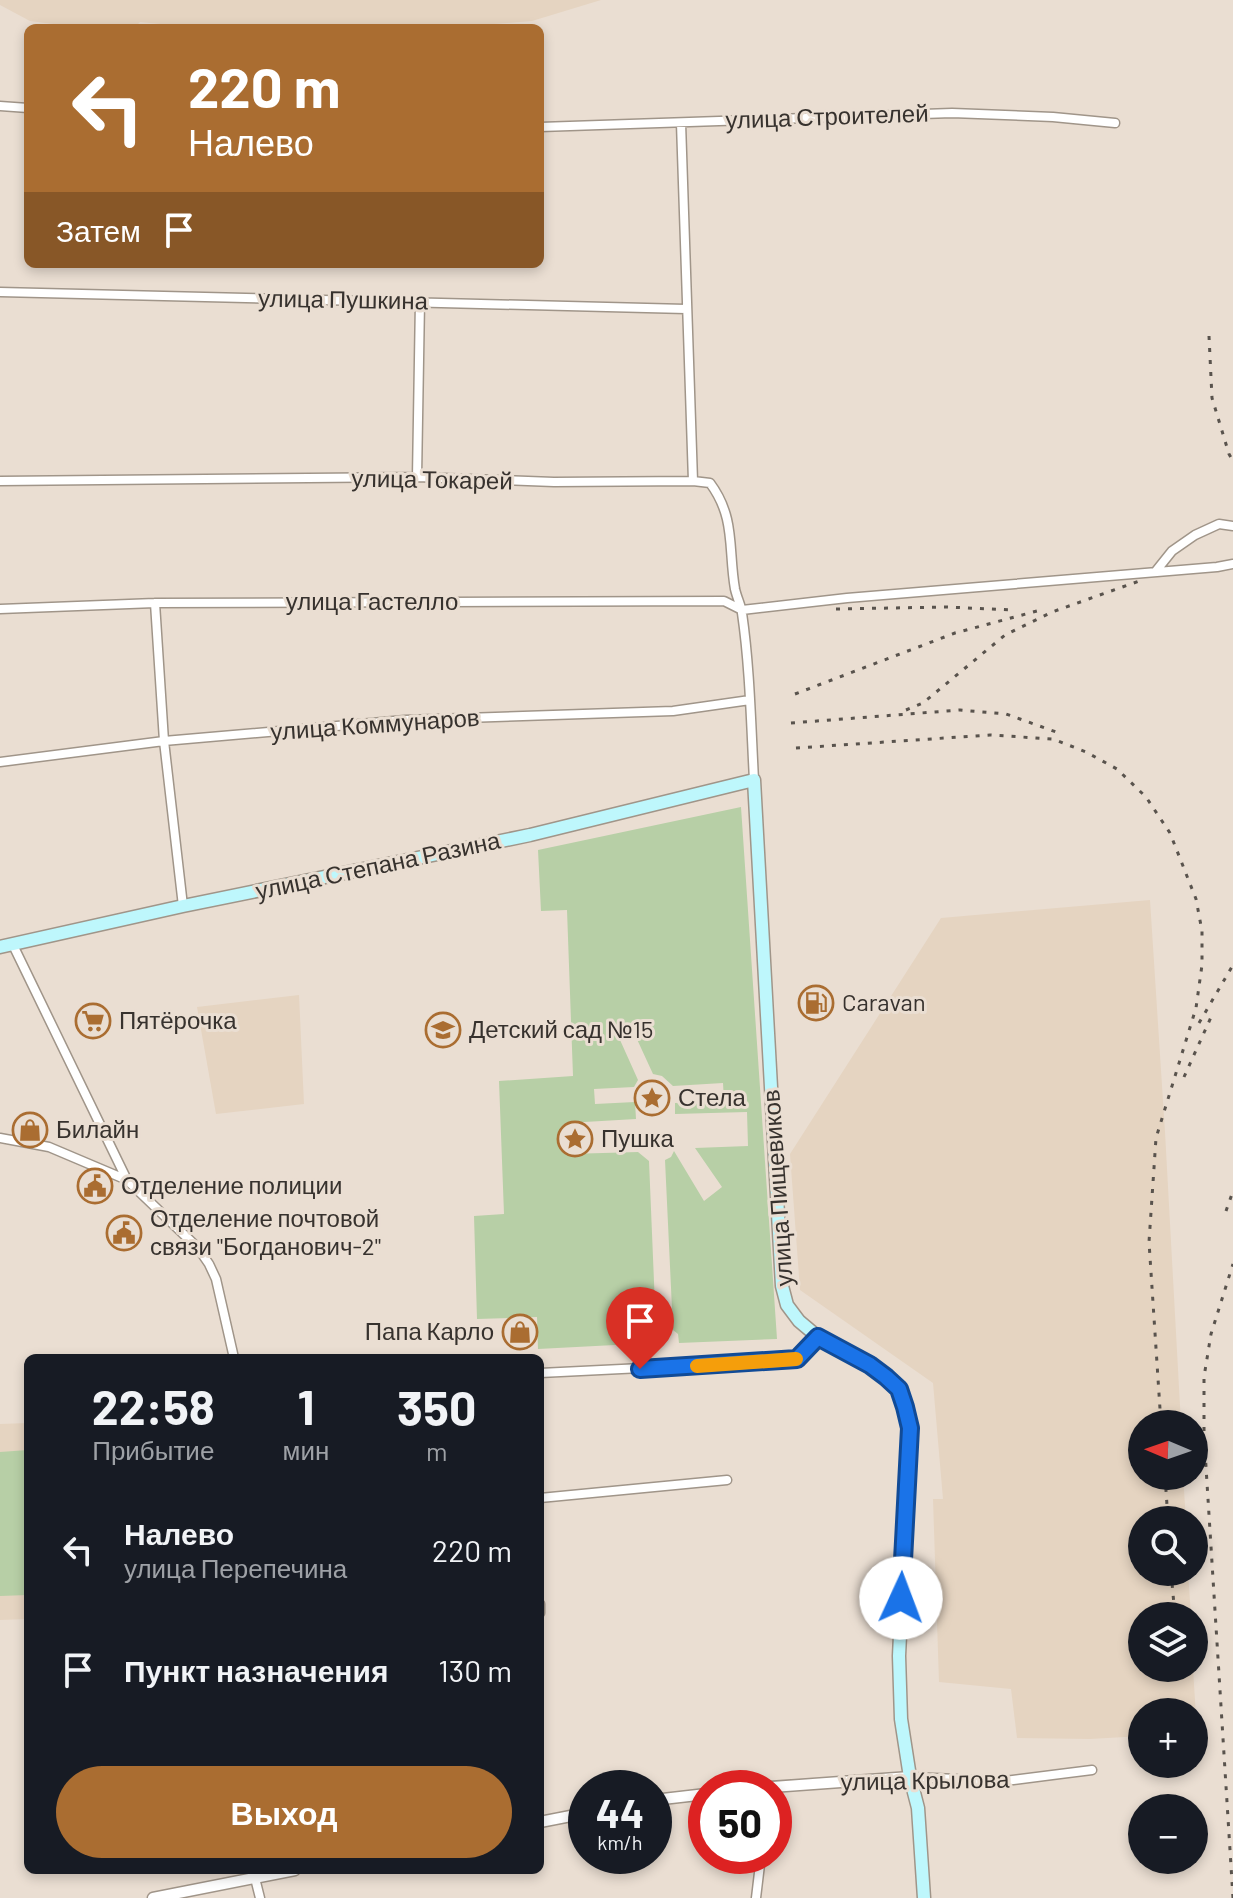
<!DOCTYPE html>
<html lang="ru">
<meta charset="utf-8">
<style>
:root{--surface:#171b24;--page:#242831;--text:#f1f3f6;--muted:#9ea1a6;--accent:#aa6d31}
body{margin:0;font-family:Barlow,sans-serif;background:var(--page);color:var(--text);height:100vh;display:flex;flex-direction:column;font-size:30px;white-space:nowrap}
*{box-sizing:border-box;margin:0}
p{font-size:26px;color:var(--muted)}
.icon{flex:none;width:44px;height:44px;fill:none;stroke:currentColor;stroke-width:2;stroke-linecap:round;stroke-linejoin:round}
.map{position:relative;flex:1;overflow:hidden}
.side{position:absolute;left:24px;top:1354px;width:520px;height:520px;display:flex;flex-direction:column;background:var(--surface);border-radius:12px;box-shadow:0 4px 12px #0003}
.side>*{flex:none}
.hud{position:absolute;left:24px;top:24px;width:520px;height:244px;border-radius:12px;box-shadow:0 4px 12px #0003;background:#aa6d31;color:#fff;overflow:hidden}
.needle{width:52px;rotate:272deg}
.controls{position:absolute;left:1128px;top:1410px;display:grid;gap:16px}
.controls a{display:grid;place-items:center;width:80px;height:80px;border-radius:50%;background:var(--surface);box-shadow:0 4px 12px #0003;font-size:40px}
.speed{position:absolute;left:568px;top:1770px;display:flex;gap:16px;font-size:40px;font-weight:700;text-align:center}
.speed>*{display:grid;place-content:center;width:104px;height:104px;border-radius:50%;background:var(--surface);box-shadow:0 4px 12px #0003;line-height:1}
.speed small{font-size:20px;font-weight:400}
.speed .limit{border:12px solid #d22;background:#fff;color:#111}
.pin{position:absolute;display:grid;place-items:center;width:68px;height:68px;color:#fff;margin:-82px -34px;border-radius:50% 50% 50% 0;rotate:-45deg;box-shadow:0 0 8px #0007}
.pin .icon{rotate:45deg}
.me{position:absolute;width:88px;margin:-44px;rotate:2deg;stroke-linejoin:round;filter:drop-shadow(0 0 6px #0008)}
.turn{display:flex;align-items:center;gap:28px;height:168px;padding:0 32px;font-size:36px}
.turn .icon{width:104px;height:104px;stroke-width:2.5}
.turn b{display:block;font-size:56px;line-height:68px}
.then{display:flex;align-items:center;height:76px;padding:0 32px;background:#0003;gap:16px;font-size:30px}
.eta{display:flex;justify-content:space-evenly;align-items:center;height:136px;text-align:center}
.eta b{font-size:48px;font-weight:700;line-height:56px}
.action{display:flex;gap:16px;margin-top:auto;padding:16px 32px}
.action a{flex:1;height:92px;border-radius:48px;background:var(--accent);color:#fff;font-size:32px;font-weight:700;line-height:92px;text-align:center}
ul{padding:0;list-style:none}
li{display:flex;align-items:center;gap:24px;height:120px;padding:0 32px}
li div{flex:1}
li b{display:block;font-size:30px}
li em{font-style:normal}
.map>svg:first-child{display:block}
</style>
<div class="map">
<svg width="1233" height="1898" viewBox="0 0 1233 1898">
<rect width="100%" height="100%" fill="#eaded2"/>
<path fill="#e5d4c1" d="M0,0h601l-69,21 -87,7h-246l-59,-6 -6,6h-50l-54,-7 -30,-16z
M1150,900l15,232 16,292h-39v52h41l3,44h-44v52h46l3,44h-49v52h51l4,65h-3v-21h-52v24l-52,3 -73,-1 -6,-49 -72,-7 -6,-183h10l-10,-116 -133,-93 -10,-136 151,-236z
M299,995l5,109 -88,10 -19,-107z
M28,1423v196l-28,1v-196z"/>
<path fill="#b7cfa6" d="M741,807l36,532 -98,4 -1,-9 -5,-4 -8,-170 6,-3 3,-6 30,50 18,-14 -27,-39 53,-2 -1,-34 -72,2v-11l49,-2 -1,-18 -50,3 -11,-10 -9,-2 -23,-50 -14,7 22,49 -4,7 -40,2 1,15 40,-2 1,17 -69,4 1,31 70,-2 11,9 7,169 -3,13 -115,6 -1,-32 -60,2 -3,-103 30,-2 -5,-133 74,-5 -6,-166 -26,1 -3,-61z
M28,1450v145l-28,1v-144z"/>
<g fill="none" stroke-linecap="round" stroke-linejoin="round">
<g stroke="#a09589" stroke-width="11">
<path id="minor" d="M0,106l28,2
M540,127l412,-14 101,4 62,6
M0,292l686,17
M417,477l3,-176
M0,481l417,-4 137,5 139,-1 -12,-358
M693,481l17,2c26,35 18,66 25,106 2,9 6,16 7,24 8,55 9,112 12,167
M1156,571l16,-20 23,-16 24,-11 14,2
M155,603l9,138 19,165
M0,609l155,-6 569,-2 18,9
M742,610l105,-12 370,-31 16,-3
M0,762l164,-21 241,-21 268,-9 77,-11
M13,945l114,235 71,68 11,16 7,15 18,79
M0,1138l49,9 78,33
M540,1373l226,-11 31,-3 21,-22
M540,1498l187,-18
M540,1604v9
M910,1777l95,4 87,-11
M253,1870l7,28
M756,1898l5,-42"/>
</g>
<g stroke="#a09589" stroke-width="13">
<path id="tertiary" d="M757,1788l153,-11
M654,1800l52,-6
M540,1822l46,-9
M153,1898l142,-28"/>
</g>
<g stroke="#a09589" stroke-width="15">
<path id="secondary" d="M0,947l183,-41 347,-71 224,-55 28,506 5,19 12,16 19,16 52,28 16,12 13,12 11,39 -11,228 2,63 9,58 8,31 6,90"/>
</g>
<use href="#minor" stroke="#fff" stroke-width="8"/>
<use href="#tertiary" stroke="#fff" stroke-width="10"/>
<use href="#secondary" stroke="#bef7fc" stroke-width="12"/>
<path stroke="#59534d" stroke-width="3" stroke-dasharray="4 8" stroke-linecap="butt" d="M1209,336l3,62 17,56 4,7
M836,609l110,-2 69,3
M795,694l160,-61 82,-22
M906,710l17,-7 82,-68 47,-23 93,-33
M791,723l169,-13 46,4 53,19
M796,748l194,-13 63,4 33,13 31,17 29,28 24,36 26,66 6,32v34l-6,43 -40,130 -7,104 12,182
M1199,1023l34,-58
M1184,1077l28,-62
M1226,1211l7,-20
M1165,1476l3,44
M1171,1572l3,33
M1233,1898l-29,-463v-58l7,-43 22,-70"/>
</g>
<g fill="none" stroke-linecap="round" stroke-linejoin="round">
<g stroke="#114b97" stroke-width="20">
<path id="route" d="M640,1369l157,-10 21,-22 52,28 16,12 13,12 6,18 5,21 -9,170"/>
</g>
<use href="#route" stroke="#1a73e8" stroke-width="14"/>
<path stroke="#f59e0b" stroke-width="14" d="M697,1366l99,-7"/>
</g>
<defs>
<g id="fuel-ring" transform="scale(1.8)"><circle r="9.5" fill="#eaded2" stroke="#aa6d31" stroke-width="1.5"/><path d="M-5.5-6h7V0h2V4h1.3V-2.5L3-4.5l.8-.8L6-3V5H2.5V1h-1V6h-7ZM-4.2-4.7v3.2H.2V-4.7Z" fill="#aa6d31"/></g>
<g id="supermarket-ring" transform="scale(1.8)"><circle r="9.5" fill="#eaded2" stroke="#aa6d31" stroke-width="1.5"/><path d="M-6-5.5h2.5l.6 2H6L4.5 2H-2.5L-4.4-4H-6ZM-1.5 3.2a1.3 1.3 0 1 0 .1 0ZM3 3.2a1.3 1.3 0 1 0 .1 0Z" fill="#aa6d31"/></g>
<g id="school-ring" transform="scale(1.8)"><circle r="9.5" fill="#eaded2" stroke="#aa6d31" stroke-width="1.5"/><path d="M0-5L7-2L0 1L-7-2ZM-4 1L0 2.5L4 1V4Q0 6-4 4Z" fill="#aa6d31"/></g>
<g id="sight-ring" transform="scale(1.8)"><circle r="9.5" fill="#eaded2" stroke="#aa6d31" stroke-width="1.5"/><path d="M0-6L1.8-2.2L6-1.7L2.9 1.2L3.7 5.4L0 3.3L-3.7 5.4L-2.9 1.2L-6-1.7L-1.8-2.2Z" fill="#aa6d31"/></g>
<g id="shop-ring" transform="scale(1.8)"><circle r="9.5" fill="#eaded2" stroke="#aa6d31" stroke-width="1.5"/><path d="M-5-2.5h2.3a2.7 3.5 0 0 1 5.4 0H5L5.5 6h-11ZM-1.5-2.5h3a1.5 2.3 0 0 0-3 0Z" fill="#aa6d31"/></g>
<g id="civic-ring" transform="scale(1.8)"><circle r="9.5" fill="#eaded2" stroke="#aa6d31" stroke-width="1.5"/><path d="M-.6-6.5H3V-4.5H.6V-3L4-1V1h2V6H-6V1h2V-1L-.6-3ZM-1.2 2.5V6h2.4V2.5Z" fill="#aa6d31"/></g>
</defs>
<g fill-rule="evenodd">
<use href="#fuel-ring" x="816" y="1003"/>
<use href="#supermarket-ring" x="93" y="1021"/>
<use href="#school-ring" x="443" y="1030"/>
<use href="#sight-ring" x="652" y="1098"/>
<use href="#shop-ring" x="30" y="1130"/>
<use href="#sight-ring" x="575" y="1139"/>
<use href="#civic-ring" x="95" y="1186"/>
<use href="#civic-ring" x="124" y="1233"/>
<use href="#shop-ring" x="520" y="1332"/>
</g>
<g text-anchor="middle" stroke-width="6" stroke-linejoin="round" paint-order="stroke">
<g font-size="24" fill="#37322e" stroke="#eaded2">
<text transform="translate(827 117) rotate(-2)" y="8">улица Строителей</text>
<text transform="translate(343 300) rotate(1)" y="8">улица Пушкина</text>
<text transform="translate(432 480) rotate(1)" y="8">улица Токарей</text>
<text x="372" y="610">улица Гастелло</text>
<text transform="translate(375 725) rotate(-4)" y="8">улица Коммунаров</text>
<text transform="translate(378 866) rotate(-12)" y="8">улица Степана Разина</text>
<text transform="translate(778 1188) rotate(-94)" y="8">улица Пищевиков</text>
<text transform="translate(925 1781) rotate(-1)" y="8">улица Крылова</text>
</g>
<g font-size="24" fill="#37322e" stroke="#eaded2" text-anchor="start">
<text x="842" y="1011">Caravan</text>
<text x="119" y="1029">Пятёрочка</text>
<text x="469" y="1038">Детский сад №15</text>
<text x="678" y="1106">Стела</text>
<text x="56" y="1138">Билайн</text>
<text x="601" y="1147">Пушка</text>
<text x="121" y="1194">Отделение полиции</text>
<text x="150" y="1227">Отделение почтовой<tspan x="150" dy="28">связи "Богданович-2"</tspan></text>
<text x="494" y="1340" text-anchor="end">Папа Карло</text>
</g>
</g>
</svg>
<div class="controls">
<a><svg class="needle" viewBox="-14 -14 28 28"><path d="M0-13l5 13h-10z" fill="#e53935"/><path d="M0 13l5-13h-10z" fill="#9ea1a6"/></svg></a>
<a><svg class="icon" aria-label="search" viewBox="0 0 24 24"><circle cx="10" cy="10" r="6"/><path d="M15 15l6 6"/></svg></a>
<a><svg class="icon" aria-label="layers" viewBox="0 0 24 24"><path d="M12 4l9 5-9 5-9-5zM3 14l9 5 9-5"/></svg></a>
<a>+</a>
<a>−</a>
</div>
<div class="speed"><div>44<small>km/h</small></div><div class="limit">50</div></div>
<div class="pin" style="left:640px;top:1369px;background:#d93025"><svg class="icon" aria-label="arrive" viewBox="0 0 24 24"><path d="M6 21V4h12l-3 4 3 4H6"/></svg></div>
<svg class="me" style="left:901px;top:1598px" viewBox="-20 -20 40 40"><circle r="19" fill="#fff"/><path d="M0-13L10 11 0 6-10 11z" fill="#1a73e8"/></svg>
<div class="hud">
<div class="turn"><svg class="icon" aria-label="left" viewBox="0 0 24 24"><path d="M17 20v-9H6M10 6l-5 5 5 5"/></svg><div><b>220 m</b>Налево</div></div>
<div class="then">Затем<svg class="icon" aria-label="arrive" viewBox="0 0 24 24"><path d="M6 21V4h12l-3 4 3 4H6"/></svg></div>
</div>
<section class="side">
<div class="eta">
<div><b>22:58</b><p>Прибытие</p></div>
<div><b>1</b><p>мин</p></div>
<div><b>350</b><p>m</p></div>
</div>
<ul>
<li><svg class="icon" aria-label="left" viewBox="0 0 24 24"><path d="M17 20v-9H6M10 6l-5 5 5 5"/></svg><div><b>Налево</b><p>улица Перепечина</p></div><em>220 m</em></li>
<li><svg class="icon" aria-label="arrive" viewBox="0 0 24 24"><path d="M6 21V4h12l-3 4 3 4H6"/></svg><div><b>Пункт назначения</b></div><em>130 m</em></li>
</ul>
<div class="action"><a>Выход</a></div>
</section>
</div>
